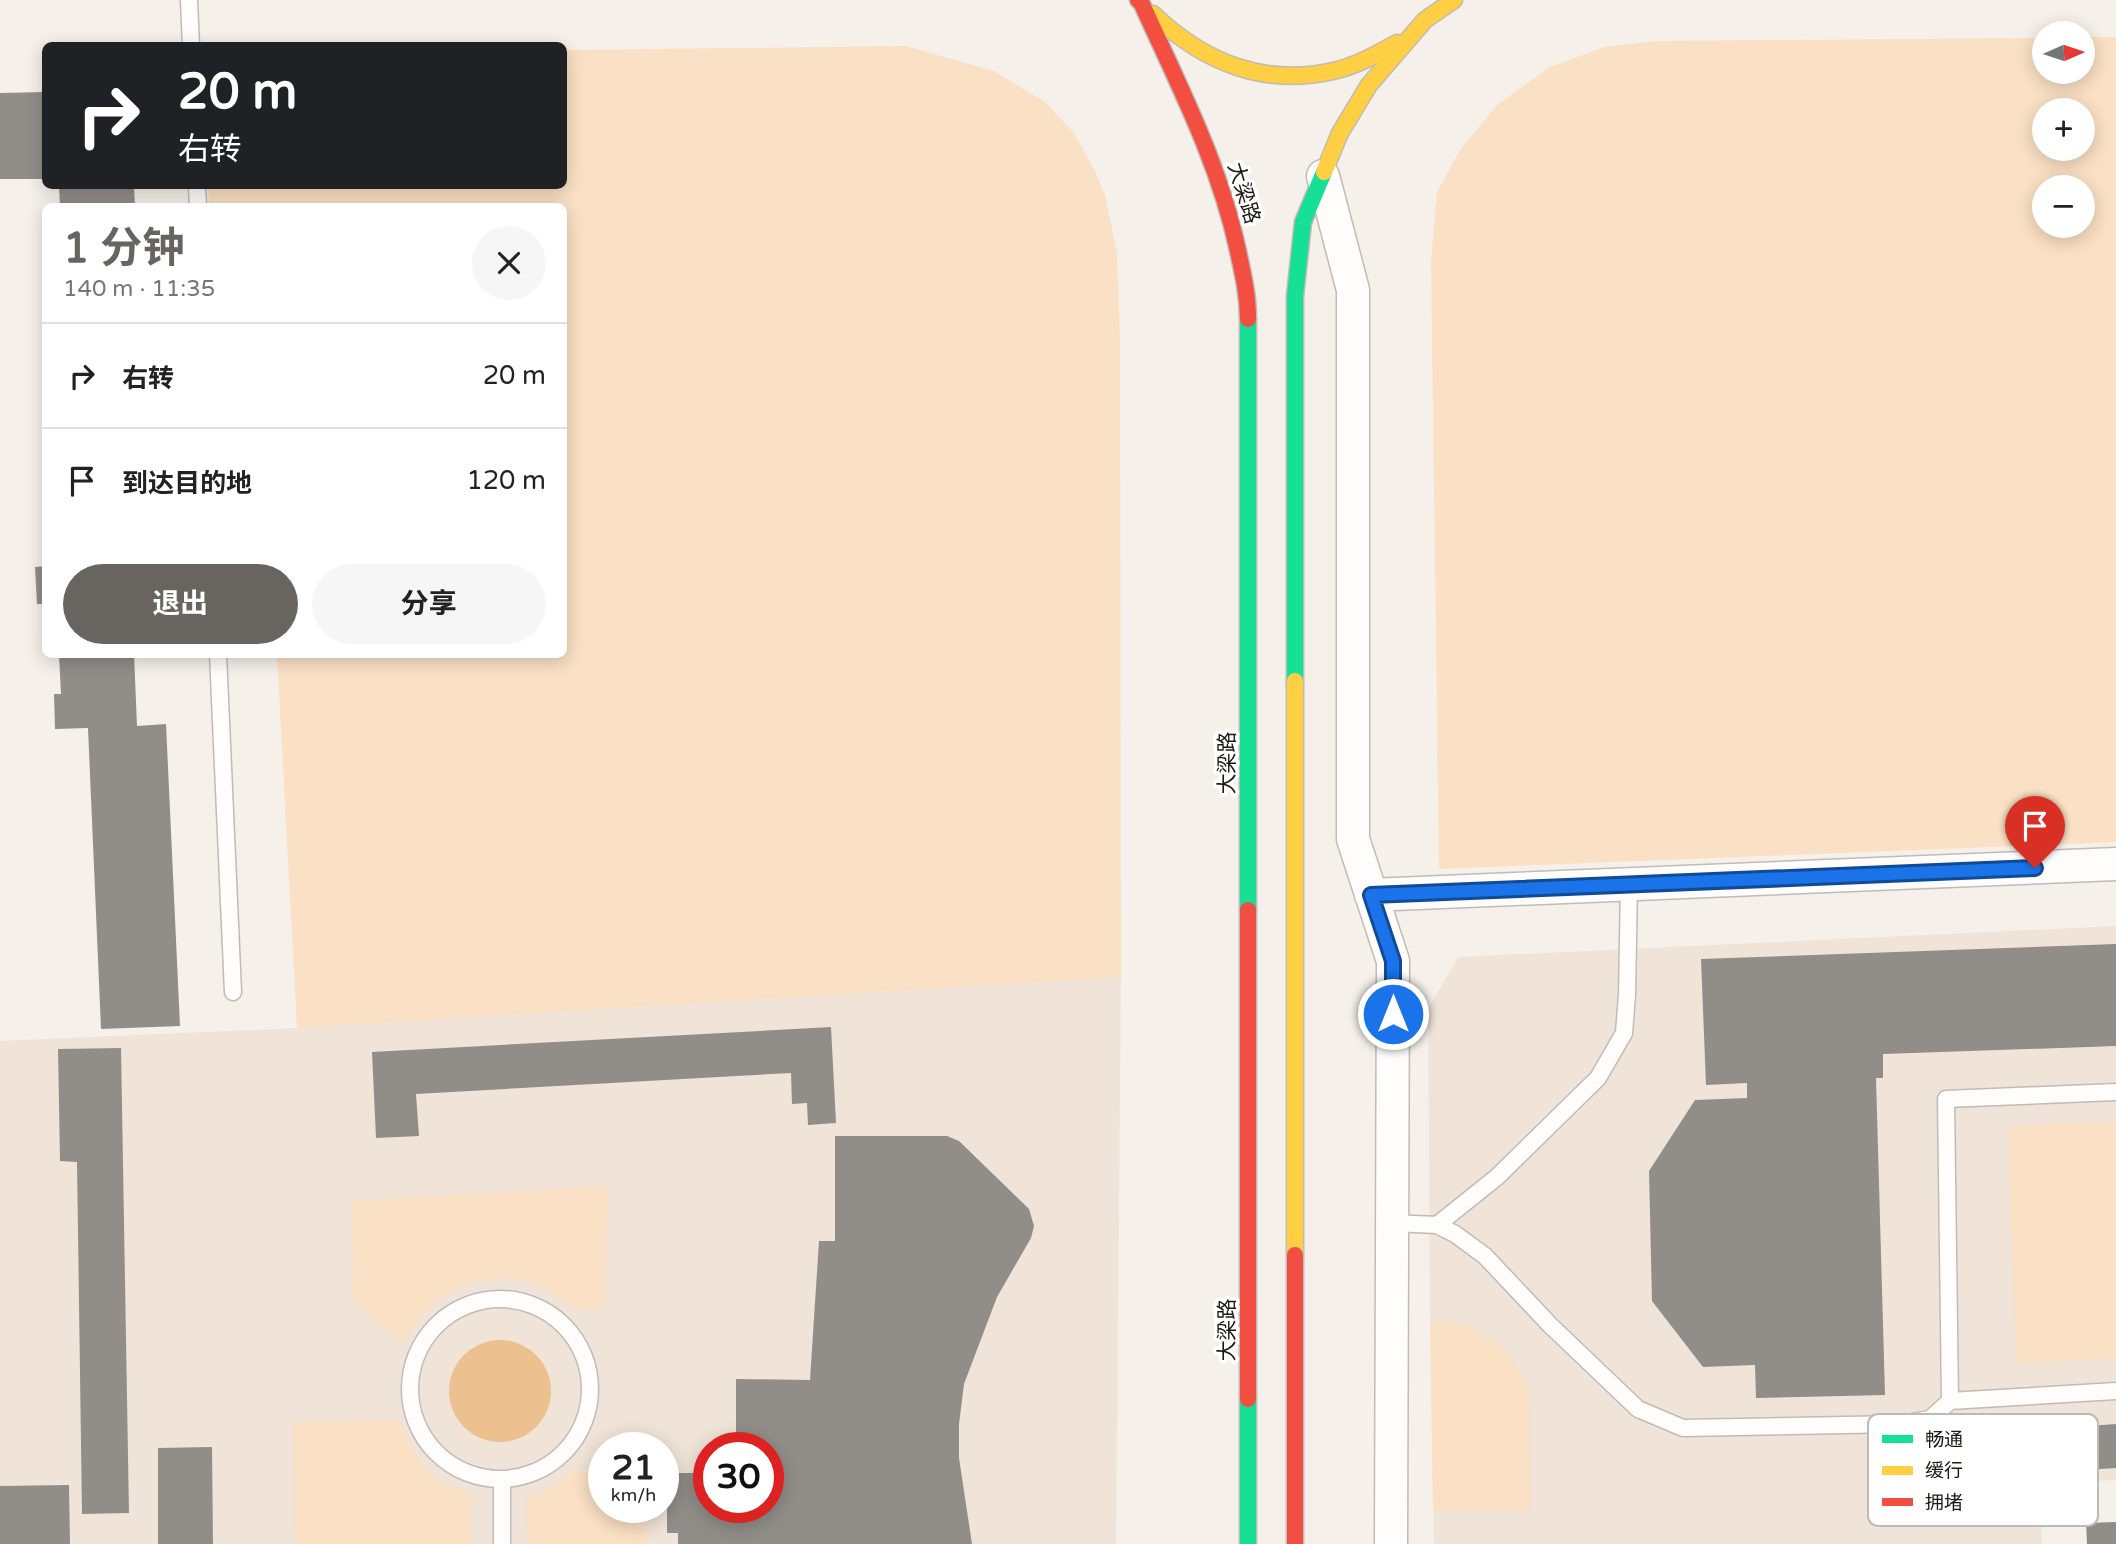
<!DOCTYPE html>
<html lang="zh">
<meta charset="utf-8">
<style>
:root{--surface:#fff;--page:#f6f6f6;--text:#222;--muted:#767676;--line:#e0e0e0;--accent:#68645f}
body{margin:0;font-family:"Varela Round","Noto Sans SC",sans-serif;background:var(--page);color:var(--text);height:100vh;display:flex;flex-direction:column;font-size:26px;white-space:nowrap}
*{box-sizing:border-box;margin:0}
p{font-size:23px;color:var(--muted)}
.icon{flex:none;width:38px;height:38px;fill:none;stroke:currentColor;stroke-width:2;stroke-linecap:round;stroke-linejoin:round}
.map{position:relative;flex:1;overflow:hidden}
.drawer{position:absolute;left:42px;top:203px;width:525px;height:455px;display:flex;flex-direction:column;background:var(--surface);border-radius:10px;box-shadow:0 4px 18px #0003}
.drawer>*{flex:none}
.banner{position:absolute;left:42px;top:42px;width:525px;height:147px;border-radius:10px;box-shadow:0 4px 18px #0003;background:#202124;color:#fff;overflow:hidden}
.needle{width:46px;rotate:87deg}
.tools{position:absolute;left:2032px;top:21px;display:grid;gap:14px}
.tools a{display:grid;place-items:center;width:63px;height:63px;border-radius:50%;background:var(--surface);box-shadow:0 4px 18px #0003;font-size:35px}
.speed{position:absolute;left:588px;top:1432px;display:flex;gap:14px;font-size:35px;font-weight:700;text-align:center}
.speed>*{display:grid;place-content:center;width:91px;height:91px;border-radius:50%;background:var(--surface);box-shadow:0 4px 18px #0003;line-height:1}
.speed small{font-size:18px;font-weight:400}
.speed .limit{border:10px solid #d22;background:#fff;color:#111}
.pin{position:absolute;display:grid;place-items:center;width:60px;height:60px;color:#fff;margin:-72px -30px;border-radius:50% 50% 50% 0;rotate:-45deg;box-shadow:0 0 7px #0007}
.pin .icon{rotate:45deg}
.me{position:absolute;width:77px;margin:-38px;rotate:0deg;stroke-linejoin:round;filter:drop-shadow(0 0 5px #0008)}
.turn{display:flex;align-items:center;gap:24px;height:147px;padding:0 21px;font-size:32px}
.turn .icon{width:91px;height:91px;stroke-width:2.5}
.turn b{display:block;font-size:49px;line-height:60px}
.round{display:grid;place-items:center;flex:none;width:74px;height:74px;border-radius:37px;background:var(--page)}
.head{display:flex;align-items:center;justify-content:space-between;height:119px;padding:0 21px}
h1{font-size:42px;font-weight:700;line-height:52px;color:var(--accent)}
.primary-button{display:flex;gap:14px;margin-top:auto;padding:14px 21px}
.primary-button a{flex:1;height:80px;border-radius:42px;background:var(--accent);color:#fff;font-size:28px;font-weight:700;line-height:80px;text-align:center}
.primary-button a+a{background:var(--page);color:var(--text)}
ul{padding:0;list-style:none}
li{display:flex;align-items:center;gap:21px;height:105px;padding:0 21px;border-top:2px solid var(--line)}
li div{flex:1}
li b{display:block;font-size:26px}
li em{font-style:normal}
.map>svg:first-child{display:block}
</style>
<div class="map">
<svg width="2116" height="1544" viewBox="0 0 2116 1544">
<rect width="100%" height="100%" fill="#f6f0ea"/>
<path fill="#f0e4d8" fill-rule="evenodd" d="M2116,926v554l-76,5 2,59h-608l-4,-223 -2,-312 30,-52z
M1121,977l-5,567h-1116v-503l297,-13zM604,1447h59v60h-59zM709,1447h59v60h-59z"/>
<path fill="#fae0c4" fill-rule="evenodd" d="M2083,37h33v805l-677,27 -8,-608 6,-69 23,-42 37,-45 51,-37 56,-21 53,-6 387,-3v34h38zM2044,110h38v39h-38zM2044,187h38v39h-38z
M906,46l88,25 51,31 29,31 20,36 11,26 12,57 3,84 1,641 -824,51 -20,-373 287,-1v-448h-355l-1,-20h356v-136z
M2116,1122v237l-100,4 -8,-237z
M607,1186l-1,123c-9,0 -19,1 -27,0 -11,-2 -26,-17 -37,-22 -40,-18 -89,-8 -118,26 -8,9 -15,20 -22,31l-49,-44 -1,-99z
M1430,1321c7,0 15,0 22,1 34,5 66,37 77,68l2,121h-98z
M400,1420c8,18 16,41 31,54 11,10 27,15 40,20l1,50h-177l-2,-122z
M604,1471v36h43v37h-120l-1,-48 21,-5 24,-19z"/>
<path fill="#ecc08f" d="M449 1391a51 51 0 1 1 102 0a51 51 0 1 1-102 0Z"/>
<path fill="#918d89" d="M46,92v87h-46v-86z
M59,186h75l1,20h-75z
M46,426v30h-3l-1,-29z
M46,566v38h-9l-2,-37z
M59,654h75l3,72 29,-2 14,302 -79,3 -13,-301 -33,1 -1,-35h7z
M2116,944v102l-233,8v24h-7l9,317 -129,3 -1,-33 -52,2 -51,-66 -3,-130 46,-71 52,-2v-15l-41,2 -5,-126z
M831,1027l5,96 -28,2 -1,-22 -15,1 -1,-31 -375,21 3,42 -43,2 -4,-86z
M121,1048l8,465 -47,1 -5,-352 -17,-1 -2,-112z
M835,1136h112l12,5 70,68 5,17 -3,12 -34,59 -33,87 -5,40v34l13,86h-294v-11h-11v-60h42v34h59v-60h-32v-68l74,1 9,-139h16z
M2116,1424v44l-107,7 -3,-43z
M212,1447l1,97h-55v-96z
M69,1485l1,59h-70v-58z
M2116,1522v22h-29l-1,-21z"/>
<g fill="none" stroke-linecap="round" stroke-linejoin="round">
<g stroke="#c0bbb6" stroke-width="19">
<path id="lane" d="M189,0l2,46
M197,186l1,20
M218,654l15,338
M2116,1092l-170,7 4,302 166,-10
M1392,1223l45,2 18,9 30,22 65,69 88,84 45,19 217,-4 30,-5 20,-18
M1437,1225l60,-48 101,-99 26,-45 3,-38 2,-110
M410 1389a90 90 0 1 1 180 0a90 90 0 1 1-180 0Z
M502,1479v65"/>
</g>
<g stroke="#c0bbb6" stroke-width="35">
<path id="street" d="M1323,176l30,114v549l40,122 -2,583
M1371,895l745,-31"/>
</g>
<g stroke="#c0bbb6" stroke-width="19">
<path id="fast" d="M1248,319v591
M1295,681v-385l8,-74 21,-50
M1248,1399v145"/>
</g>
<g stroke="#c0bbb6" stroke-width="19">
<path id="slow" d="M1153,14c50,48 111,73 180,57 23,-5 44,-17 64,-28
M1324,172l16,-39 29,-48 56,-65 29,-20
M1295,681v574"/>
</g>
<g stroke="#c0bbb6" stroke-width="19">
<path id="jam" d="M1138,0l3,2c37,82 78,160 97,249 5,23 10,44 10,68
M1248,910v489
M1295,1255v289"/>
</g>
<use href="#lane" stroke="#fefdfc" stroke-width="16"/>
<use href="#street" stroke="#fefdfc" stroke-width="32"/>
<use href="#fast" stroke="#16e098" stroke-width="16"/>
<use href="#slow" stroke="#ffcf43" stroke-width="16"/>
<use href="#jam" stroke="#f24e42" stroke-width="16"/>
</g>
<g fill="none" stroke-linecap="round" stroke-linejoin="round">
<g stroke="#114b97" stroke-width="18">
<path id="route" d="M1393,1014v-53l-22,-66 664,-27"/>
</g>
<use href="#route" stroke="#1a73e8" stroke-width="12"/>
</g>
<g text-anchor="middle" stroke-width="7" stroke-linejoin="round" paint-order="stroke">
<g font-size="21" fill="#1c1814" stroke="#fff">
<text transform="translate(1244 193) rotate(73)" y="7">大梁路</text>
<text transform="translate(1227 763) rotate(-90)" y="7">大梁路</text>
<text transform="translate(1227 1330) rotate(-90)" y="7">大梁路</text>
</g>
</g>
<rect x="1868" y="1414" width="230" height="112" rx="10" fill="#fff" stroke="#bbbab8" stroke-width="2"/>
<rect x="1882" y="1435" width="31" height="8" fill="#16e098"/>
<rect x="1882" y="1466" width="31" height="9" fill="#ffcf43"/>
<rect x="1882" y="1498" width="31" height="8" fill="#f24e42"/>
<g font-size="19" fill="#1c1814">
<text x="1925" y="1446">畅通</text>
<text x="1925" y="1477">缓行</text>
<text x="1925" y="1509">拥堵</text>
</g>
</svg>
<div class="tools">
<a><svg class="needle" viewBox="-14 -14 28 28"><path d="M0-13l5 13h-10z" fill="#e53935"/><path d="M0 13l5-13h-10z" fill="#767676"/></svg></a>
<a>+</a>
<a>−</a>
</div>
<div class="speed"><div>21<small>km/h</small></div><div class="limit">30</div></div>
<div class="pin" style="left:2035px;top:868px;background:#d93025"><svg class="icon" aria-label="arrive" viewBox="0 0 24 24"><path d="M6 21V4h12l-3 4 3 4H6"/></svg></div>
<svg class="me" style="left:1393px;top:1014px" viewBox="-20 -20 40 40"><circle r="17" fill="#1a73e8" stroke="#fff" stroke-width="3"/><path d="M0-11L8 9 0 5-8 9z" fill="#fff"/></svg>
<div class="banner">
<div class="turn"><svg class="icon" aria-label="right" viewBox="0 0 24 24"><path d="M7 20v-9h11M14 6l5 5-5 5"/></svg><div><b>20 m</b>右转</div></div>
</div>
<section class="drawer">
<div class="head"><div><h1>1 分钟</h1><p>140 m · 11:35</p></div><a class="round"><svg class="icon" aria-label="close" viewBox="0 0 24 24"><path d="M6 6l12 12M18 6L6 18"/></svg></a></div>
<ul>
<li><svg class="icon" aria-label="right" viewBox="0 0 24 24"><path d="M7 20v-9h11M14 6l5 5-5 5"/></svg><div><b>右转</b></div><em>20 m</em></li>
<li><svg class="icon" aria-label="arrive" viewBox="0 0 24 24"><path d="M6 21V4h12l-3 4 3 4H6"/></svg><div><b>到达目的地</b></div><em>120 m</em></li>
</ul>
<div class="primary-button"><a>退出</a><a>分享</a></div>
</section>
</div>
